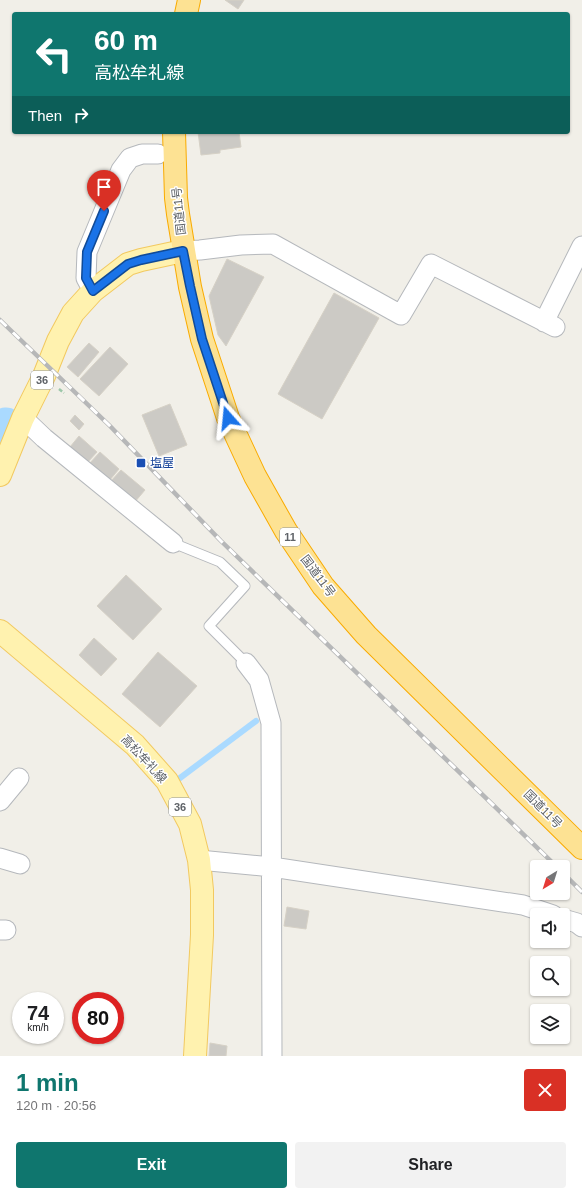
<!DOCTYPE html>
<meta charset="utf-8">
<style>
:root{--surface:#fff;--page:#f2f2f2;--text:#202124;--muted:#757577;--accent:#0f766e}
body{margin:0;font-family:Helvetica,"Noto Sans JP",sans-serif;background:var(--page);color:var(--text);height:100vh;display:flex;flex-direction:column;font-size:15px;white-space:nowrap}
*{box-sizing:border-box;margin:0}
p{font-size:13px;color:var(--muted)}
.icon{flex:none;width:22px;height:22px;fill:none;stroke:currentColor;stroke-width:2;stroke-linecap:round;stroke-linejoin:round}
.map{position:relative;height:1056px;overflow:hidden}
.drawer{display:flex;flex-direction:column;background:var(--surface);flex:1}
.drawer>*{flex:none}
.banner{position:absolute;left:12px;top:12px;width:558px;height:122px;border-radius:4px;box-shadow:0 1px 3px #0004;background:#0f766e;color:#fff;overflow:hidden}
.needle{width:26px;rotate:218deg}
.fabs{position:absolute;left:530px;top:860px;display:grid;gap:8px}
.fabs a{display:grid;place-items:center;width:40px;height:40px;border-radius:4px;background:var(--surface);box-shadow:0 1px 3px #0004;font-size:20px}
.speed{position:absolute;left:12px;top:992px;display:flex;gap:8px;font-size:20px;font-weight:700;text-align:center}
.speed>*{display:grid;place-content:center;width:52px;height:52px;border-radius:50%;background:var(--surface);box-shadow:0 1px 3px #0004;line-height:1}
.speed small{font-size:10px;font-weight:400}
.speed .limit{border:6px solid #d22;background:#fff;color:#111}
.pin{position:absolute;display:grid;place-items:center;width:34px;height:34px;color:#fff;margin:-41px -17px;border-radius:50% 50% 50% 0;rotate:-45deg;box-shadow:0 0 4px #0007}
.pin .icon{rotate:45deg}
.me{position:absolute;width:44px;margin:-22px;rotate:342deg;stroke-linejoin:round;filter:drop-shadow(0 0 3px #0008)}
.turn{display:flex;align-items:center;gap:14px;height:84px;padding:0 16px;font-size:18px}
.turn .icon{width:52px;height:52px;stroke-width:2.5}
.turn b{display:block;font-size:28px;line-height:34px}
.then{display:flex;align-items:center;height:38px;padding:0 16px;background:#0003;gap:8px;font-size:15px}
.round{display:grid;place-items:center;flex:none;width:42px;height:42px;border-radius:4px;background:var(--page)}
.overview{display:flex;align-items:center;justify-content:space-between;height:68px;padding:0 16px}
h1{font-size:24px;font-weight:700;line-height:30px;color:var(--accent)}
.primary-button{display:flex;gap:8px;margin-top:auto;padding:8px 16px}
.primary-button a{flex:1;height:46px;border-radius:4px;background:var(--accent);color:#fff;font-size:16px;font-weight:700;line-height:46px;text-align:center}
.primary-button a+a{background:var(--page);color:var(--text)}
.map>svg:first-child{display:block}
</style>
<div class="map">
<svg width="582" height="1056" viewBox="0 0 582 1056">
<rect width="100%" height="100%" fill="#f1efe8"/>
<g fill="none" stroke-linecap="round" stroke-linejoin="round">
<path stroke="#aadaff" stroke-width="6" d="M176,781l80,-60"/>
<path stroke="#aadaff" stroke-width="35" d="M0,432l6,-7"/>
</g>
<path fill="#cccac5" stroke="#d6d1c6" d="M225,0h19l-6,9z
M198,132h41l2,15 -21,3v3l-19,2z
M227,259l37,18 -38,69 -8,-11 -9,-39z
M334,293l45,25 -57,101 -44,-25z
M89,343l10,9 -21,25 -11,-10z
M110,347l18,17 -29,32 -19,-17z
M170,404l17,41 -28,11 -17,-41z
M75,415l9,9 -5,6 -9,-9z
M79,436l18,16 -10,11 -17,-16z
M100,452l19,17 -10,12 -20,-17z
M121,470l24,20 -11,13 -24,-21z
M126,575l36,34 -29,31 -36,-34z
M94,638l23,21 -16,17 -22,-21z
M158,652l39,34 -37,41 -38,-33z
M287,907l22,4 -3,18 -22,-3z
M210,1043l17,3 -1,10h-17z"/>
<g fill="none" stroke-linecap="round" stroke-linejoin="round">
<g stroke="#b5b8bc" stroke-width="11">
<path id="lane" d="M173,543l47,19 25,24 -36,40 37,37"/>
</g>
<g stroke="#b5b8bc" stroke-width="21">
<path id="street" d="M183,251l17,-1 41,-5 32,-1 128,71 30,-51 124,63
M93,291l-7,-13 1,-26 34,-82 9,-12 12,-4h16
M544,322l38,-76
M23,418l21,20 129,105
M246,663l13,17 12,43 1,333
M0,801l19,-23
M0,858l20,6
M199,860l73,7 251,38 30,10
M563,919l14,4 5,4
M0,930h6"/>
</g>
<g stroke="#f2c960" stroke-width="24">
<path id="primary" d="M0,475l23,-57 21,-42 14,-35 15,-28 20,-22 35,-27 13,-4 42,-9
M0,631l135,114 32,36 23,43 9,36 3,30v45l-7,121"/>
</g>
<g stroke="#f9ab00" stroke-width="24">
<path id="highway" d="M186,14l3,-14
M174,132l2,66 2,16 12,73 12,52 26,79 27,58 31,55 37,55 43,49 216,213"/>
</g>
<path stroke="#9cc7a9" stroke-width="2.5" stroke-dasharray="4 2" stroke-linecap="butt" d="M59,389l5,4"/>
<use href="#lane" stroke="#fff" stroke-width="9"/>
<use href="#street" stroke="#fff" stroke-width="19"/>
<use href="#primary" stroke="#fff2af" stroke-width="22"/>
<use href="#highway" stroke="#fde293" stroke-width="22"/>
<g stroke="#b6b7b8" stroke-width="4.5">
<path id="rail" d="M0,320l110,106 111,115 336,326
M563,873l19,19"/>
</g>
<use href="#rail" stroke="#fff" stroke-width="3" stroke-dasharray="9" stroke-linecap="butt"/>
</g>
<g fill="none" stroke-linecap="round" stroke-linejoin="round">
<g stroke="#114b97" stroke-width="10">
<path id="route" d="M104,211l-17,41 -1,26 7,13 35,-27 13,-4 42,-9 7,35 12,53 26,79"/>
</g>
<use href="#route" stroke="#1a73e8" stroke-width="7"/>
</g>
<rect fill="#1a4fb4" stroke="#fff" stroke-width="1.5" x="136" y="458" width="10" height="10" rx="2"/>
<g text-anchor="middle" stroke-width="3" stroke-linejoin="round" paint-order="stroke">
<g fill="#fff" stroke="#8f9295" stroke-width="1">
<rect x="31" y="371" width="22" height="18" rx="3"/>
<rect x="280" y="528" width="20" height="18" rx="3"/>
<rect x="169" y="798" width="22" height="18" rx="3"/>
</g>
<g font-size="11" font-weight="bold" fill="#5f6368">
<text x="42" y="384">36</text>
<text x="290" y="541">11</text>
<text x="180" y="811">36</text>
</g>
<g font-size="12" fill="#5f6368" stroke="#fff">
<text transform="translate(179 211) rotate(-96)" y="4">国道11号</text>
<text transform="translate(318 576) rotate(53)" y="4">国道11号</text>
<text transform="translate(144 759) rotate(47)" y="4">高松牟礼線</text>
<text transform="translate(543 809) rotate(45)" y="4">国道11号</text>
</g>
<g font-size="12" fill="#164399" stroke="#fff" text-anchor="start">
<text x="150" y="467">塩屋</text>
</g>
</g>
</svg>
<div class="fabs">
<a><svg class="needle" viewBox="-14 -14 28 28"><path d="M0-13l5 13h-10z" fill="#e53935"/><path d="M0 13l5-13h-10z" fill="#757577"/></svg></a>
<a><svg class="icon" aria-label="sound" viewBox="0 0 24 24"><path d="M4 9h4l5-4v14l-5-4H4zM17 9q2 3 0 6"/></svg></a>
<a><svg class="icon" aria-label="search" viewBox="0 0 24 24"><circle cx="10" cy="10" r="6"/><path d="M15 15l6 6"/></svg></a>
<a><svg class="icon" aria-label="layers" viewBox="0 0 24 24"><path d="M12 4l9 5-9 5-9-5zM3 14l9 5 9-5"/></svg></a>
</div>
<div class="speed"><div>74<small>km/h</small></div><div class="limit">80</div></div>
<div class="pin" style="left:104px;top:211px;background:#d93025"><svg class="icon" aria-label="arrive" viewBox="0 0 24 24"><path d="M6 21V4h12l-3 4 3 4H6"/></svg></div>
<svg class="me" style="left:228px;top:418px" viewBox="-20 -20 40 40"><path d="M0-17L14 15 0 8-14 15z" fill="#1a73e8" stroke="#fff" stroke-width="4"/></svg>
<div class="banner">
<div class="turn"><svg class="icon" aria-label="left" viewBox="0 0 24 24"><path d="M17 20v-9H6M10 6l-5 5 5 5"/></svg><div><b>60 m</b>高松牟礼線</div></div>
<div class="then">Then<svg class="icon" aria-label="right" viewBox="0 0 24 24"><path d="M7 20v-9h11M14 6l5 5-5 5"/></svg></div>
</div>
</div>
<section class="drawer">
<div class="overview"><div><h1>1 min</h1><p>120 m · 20:56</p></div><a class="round" style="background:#d93025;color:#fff"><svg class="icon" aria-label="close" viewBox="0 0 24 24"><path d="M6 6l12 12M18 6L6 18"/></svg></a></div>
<div class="primary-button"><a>Exit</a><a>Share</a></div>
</section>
